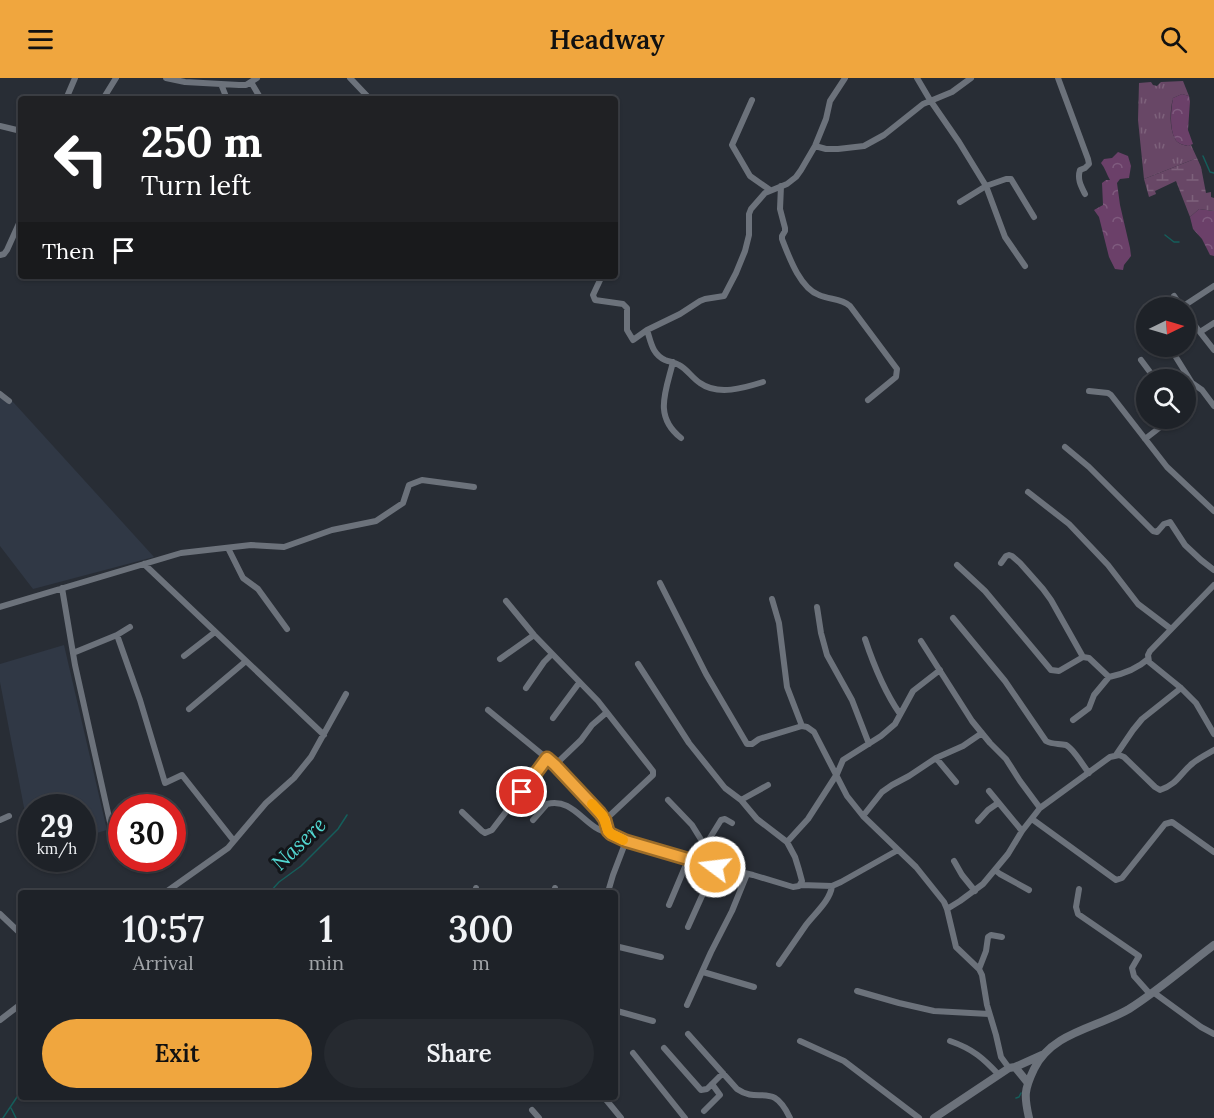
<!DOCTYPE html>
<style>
:root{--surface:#1e2228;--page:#262a30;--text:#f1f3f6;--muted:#a1a4a8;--line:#3c3f45;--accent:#f0a63e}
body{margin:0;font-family:Lora,serif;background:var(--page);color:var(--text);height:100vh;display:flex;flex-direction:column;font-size:22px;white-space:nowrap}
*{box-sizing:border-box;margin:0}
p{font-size:20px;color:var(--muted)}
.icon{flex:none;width:33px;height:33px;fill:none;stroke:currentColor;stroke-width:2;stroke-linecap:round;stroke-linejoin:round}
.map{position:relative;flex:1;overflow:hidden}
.panel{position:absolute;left:18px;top:812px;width:600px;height:210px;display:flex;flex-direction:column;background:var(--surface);border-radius:6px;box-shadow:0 2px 4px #0004,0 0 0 2px var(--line)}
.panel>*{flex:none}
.banner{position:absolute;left:18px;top:18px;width:600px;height:183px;border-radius:6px;box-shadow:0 2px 4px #0004,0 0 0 2px var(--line);background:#202124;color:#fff;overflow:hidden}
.needle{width:39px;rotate:85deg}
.fabs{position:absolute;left:1136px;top:219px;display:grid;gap:12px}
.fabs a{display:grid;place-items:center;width:60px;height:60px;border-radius:50%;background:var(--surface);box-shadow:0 2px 4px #0004,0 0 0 2px var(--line);font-size:30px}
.speed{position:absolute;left:18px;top:716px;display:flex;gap:12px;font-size:30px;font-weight:700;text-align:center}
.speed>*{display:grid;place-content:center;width:78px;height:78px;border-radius:50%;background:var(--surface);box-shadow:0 2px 4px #0004,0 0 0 2px var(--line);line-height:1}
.speed small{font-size:15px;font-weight:400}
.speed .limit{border:9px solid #d22;background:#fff;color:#111}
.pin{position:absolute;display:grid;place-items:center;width:51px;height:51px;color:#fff;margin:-26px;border:3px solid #fff;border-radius:50%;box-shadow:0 2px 6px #0007}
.me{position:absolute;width:66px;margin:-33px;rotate:285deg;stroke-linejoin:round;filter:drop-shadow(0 0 4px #0008)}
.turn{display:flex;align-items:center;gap:21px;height:126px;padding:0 24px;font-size:27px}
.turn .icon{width:78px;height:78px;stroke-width:2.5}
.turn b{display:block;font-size:42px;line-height:51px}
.then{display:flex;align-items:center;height:57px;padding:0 24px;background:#0003;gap:12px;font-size:22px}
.eta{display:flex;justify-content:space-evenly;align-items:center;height:102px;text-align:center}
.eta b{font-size:36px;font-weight:600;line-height:42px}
.action{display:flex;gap:12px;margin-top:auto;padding:12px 24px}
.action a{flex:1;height:69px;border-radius:36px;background:var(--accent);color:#111;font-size:24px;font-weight:600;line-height:69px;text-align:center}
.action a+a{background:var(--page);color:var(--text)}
header{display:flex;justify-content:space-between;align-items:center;height:78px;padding:0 24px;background:var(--accent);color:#111;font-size:27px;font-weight:600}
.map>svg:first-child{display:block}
</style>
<header><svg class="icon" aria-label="menu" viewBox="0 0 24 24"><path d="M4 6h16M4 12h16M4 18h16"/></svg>Headway<svg class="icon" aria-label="search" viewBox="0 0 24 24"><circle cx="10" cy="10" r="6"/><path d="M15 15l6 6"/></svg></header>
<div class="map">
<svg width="1214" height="1040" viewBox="0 0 1214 1040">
<defs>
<pattern id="grass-tufts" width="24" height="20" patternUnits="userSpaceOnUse" patternTransform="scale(1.5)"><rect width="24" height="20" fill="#684766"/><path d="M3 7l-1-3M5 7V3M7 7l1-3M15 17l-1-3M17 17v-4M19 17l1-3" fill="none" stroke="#7d617b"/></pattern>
<pattern id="forest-crowns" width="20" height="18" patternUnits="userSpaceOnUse" patternTransform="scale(1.5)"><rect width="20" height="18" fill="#6b4069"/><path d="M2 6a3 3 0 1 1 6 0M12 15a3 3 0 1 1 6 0" fill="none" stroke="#7f5b7e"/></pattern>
<pattern id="wetland-marsh" width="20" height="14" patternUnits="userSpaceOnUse" patternTransform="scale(1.5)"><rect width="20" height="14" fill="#684766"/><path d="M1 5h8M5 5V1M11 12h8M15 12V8" fill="none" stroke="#7d617b"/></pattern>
</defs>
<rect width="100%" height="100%" fill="#282d35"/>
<path fill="#303845" d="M2,314l12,11 140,154 -121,32 -33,-43v-151z
M64,567l43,185 -24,7 -1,-30h-50l-1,37 -31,-162v-18z"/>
<path fill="url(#grass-tufts)" d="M1183,3l6,15 -7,-2 -9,4c-3,12 -4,29 2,41 2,4 8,6 12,7l4,-1 6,13 -53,21 -6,-59 1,-37 12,-1 2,3 4,1 4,-4z"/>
<path fill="url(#forest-crowns)" d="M1182,16l7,2 1,5 -2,29 5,14 -5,2c-5,-1 -11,-3 -13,-7 -6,-11 -4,-30 -2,-41z
M1118,74l10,4 3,10 -2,12 -9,1 -3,4 3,22 10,43 1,8 -7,9 -1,5 -8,-1 -6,-12 -10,-40 -5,-7 9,-5 -1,-22 4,-3h4c-3,-5 -5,-12 -9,-17l3,-4 8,-1z
M1199,131l15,2v45l-4,-1 -8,-16 -9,-10 -3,-12z"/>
<path fill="url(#wetland-marsh)" d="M1197,80l4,9 5,26 5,-1v5l3,1v13l-15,-2 -9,8 -14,-36 -21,10 1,3 -7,3 -5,-18z"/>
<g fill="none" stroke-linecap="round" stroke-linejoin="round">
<path stroke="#155e5b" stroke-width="1.5" d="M1203,78l7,16 4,1
M1165,157l9,7h5
M270,814l9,-10 22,-16 37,-37 9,-14
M1016,1020l3,-1 2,-4
M11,1030l5,10
M3,1040l18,-27"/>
<path stroke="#6c727b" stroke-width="6" d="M166,0l19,4 54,3h7l11,-7
M350,0l20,21
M917,0l13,22 29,42 27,44 20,-7h5l23,38
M1058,0l30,81 1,5 -4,4 -5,2c-3,9 1,16 5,24
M251,4l10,17
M221,6l6,15
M66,21l9,-21
M103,21l13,-21
M752,22l-20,45 18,31 20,14
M0,48l21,5
M815,68l11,3h12l26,-3 20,-11 39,-31 29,-12 19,-14
M781,108l-1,23 5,19v3l-3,5v3c7,18 18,49 37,56 11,5 22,3 31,11l47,63 -1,8 -28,23
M960,124l26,-16 19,51 20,29
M0,177l4,-1 3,-4 14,-31
M601,200l-8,17 2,5 28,4 4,4v22l6,10 14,-10 33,-16 20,-13 5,-2 19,-3 12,-23 9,-22 4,-16v-21l2,-5 14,-16 22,-9 9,-7 5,-7 14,-24 11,-27 4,-18 15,-23
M1174,218l8,12
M1182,229l32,-21
M1185,235l29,37
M647,252c4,12 5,24 18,30 5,2 9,2 14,5 8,4 13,13 21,18 18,13 44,5 63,-1
M1200,254l14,-9
M1169,268l23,37 10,7 12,16
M1141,282l15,20
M673,284c-7,29 -20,54 8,76
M1089,313l19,2 3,2 56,72 47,44
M0,316l9,7
M1145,361l27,-21
M1065,369l24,20 64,64 4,1 7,-8 6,-2 15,23 16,15 13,10
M1028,414l41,32 39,41 30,39 33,25
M228,470l15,30 15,11 29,40
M1001,485l5,-7 3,-1 3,1 8,7 23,26 8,11 32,57 6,1 20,19c14,-3 28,-8 39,-18
M144,486l180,171
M957,487l28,26 66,79 8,1 24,-14
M660,505l46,91 41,70h5l7,-5 43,-13 5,1 7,5 33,64 16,20 53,51 28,35 3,7 9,38 23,22 3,6 5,30 9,30 5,22 8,11
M1214,507l-64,66 -2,4 1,7 32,26 15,15 18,31
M62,510l13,77 37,166
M772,521l7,24 8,64 15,39
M506,523l28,34 64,66 55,70v4l-48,45
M0,529l181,-54 70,-8 33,2 48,-17 44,-9 27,-18 6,-18 13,-5 52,7
M817,529l4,26 6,22 25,45 17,44
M953,540l52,63 41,60c7,4 13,2 20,4 8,4 17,21 23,28
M117,557l23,65 25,83 17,-8 52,66
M865,561c9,27 19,52 35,75
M921,563l51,80 18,22 16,16 14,22 20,27
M73,575l44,-18 13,-8
M184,578l31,-24
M500,581l34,-24
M526,610l18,-26 8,-8
M189,631l57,-48
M488,632l67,55 45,48 5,7 3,11 3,3 15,7 62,19 65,15 40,12 6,-1 3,-5 -3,-11 -4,-13 -8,-15 -30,-23 -16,-19 -16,-12 -36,-45 -51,-79
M553,640l26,-35
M1073,642l16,-12 5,-13 15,-18
M1116,677l17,-25 9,-11 39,-31
M936,680l20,24
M555,687l26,-25 11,-15 14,-12
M989,713l33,40
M668,722l24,25 13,21
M741,722l27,-15
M462,734l20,19 3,2 7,-3 55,-72
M863,738l19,-24 10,-7 17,-9 27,-18 27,-12 19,-13
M1032,741l84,61 6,-2 43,-54 7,-2 42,30
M0,742l9,-4
M533,742l14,-16c28,-7 38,26 63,29
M978,743l10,-11 10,-7
M787,764l21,-23 29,-45 6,-14 38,-24 14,-12 18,-33 27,-21
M954,783l8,14 13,16
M702,785l3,-17 16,-26 4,-1 7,4
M995,792l5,4 29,16
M801,807l31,1 9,-4 57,-32
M1079,811l-3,18 2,7 61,42 -7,12 2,8 16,18
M166,814l62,-44 38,-45 28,-25 17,-21 35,-63
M475,814l1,-4
M529,814v-1
M554,814l1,-4
M608,814l5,-17 13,-34
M669,827l19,-45
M947,831l13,-8 23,-17 25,-30 14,-23 18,-23 70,-51 9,-2 5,2 31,30 5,3c18,-6 20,-17 33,-27 6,-5 14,-9 21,-13
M0,836l21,20
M688,849l27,-60
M615,868l46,11
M779,886c9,-13 18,-26 27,-39 9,-12 24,-24 26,-39
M979,891l7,-18 2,-14 3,-2 11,2
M703,894l51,15
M615,913l1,18 1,2 36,10
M857,913l42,12 35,8 55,3
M1153,914l48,35 13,7
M687,927l24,-53 21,-41 15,-37
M0,942l21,-16
M688,956l49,55c23,16 35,-9 53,29
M800,963l44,20 75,57
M950,963c23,8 33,17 49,34
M664,970l37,42 6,-1 16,-16
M633,975l52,65
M603,1018l18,22
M532,1032l7,8
M704,1033l16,-16 -8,-11"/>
<path stroke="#6c727b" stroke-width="8" d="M1015,989l13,16
M934,1040l75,-50 6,-1 27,-12
M1029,1040c-5,-22 -5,-28 5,-49 18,-37 63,-41 95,-60 30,-19 57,-43 85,-64"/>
</g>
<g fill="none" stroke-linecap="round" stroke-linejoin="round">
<g stroke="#9c6c28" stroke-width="15">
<path id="route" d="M522,714l25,-34 8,7 45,48 5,7 3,11 3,3 15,7 89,26"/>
</g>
<use href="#route" stroke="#f0a63e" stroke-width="10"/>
<path stroke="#f59e0b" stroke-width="10" d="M592,726l11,12 5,15 3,3 12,6"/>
</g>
<g text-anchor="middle" stroke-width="6" stroke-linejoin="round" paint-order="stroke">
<g font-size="21" font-style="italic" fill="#52d7d1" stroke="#131519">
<text transform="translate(299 766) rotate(-44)" y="7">Nasere</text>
</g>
</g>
</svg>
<div class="fabs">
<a><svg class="needle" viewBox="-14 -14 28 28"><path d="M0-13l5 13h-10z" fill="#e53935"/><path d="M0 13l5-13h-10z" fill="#a1a4a8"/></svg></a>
<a><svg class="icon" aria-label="search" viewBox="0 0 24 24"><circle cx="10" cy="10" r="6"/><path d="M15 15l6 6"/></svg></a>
</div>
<div class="speed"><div>29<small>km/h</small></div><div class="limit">30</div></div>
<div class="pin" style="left:522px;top:714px;background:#d93025"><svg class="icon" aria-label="arrive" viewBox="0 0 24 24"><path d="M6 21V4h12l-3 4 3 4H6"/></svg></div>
<svg class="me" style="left:715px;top:789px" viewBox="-20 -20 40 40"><circle r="17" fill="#f0a63e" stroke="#fff" stroke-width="3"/><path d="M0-11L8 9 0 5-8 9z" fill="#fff"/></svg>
<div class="banner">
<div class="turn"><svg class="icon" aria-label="left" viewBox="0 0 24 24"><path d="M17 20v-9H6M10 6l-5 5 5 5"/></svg><div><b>250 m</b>Turn left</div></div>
<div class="then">Then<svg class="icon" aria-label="arrive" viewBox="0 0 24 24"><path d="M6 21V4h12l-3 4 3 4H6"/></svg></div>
</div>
<section class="panel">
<div class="eta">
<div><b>10:57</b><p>Arrival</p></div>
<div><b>1</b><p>min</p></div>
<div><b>300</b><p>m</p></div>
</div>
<div class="action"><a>Exit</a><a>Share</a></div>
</section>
</div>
